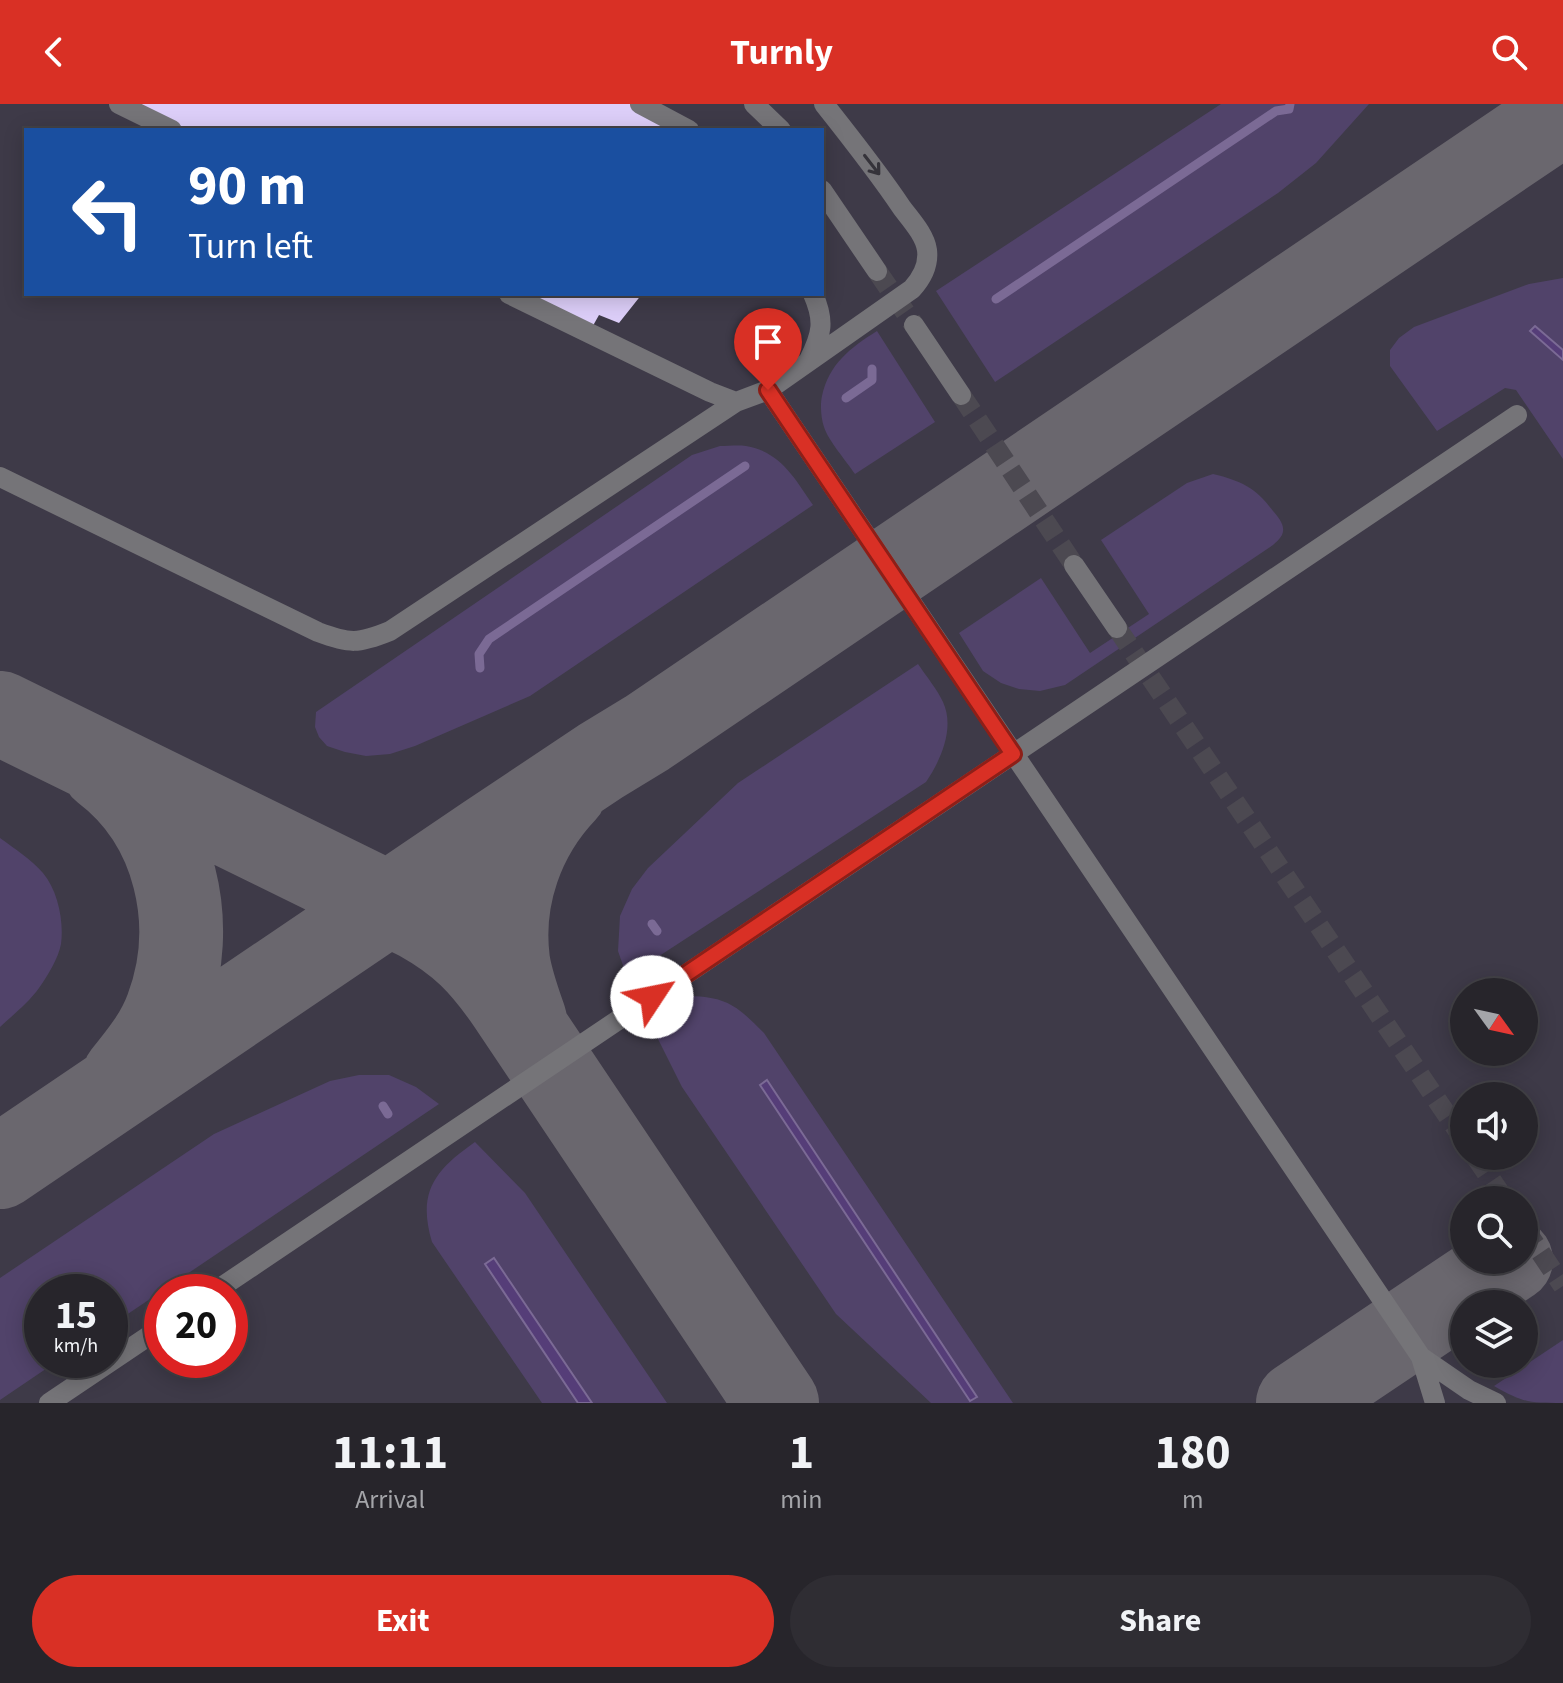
<!DOCTYPE html>
<style>
:root{--surface:#27252b;--page:#2f2d33;--text:#f1f3f6;--muted:#a4a5a9;--line:#434247;--accent:#d93025}
body{margin:0;font-family:"Source Sans 3",sans-serif;background:var(--page);color:var(--text);height:100vh;display:flex;flex-direction:column;font-size:30px;white-space:nowrap}
*{box-sizing:border-box;margin:0}
p{font-size:26px;color:var(--muted)}
.icon{flex:none;width:44px;height:44px;fill:none;stroke:currentColor;stroke-width:2;stroke-linecap:round;stroke-linejoin:round}
.map{position:relative;height:1299px;overflow:hidden}
.drawer{display:flex;flex-direction:column;background:var(--surface);flex:1}
.drawer>*{flex:none}
.top-card{position:absolute;left:24px;top:24px;width:800px;height:168px;border-radius:0px;box-shadow:0 4px 20px #0003,0 0 0 2px var(--line);background:#1a4fa0;color:#fff;overflow:hidden}
.needle{width:52px;rotate:123deg}
.buttons{position:absolute;left:1450px;top:874px;display:grid;gap:16px}
.buttons a{display:grid;place-items:center;width:88px;height:88px;border-radius:50%;background:var(--surface);box-shadow:0 4px 20px #0003,0 0 0 2px var(--line);font-size:40px}
.speed{position:absolute;left:24px;top:1170px;display:flex;gap:16px;font-size:40px;font-weight:700;text-align:center}
.speed>*{display:grid;place-content:center;width:104px;height:104px;border-radius:50%;background:var(--surface);box-shadow:0 4px 20px #0003,0 0 0 2px var(--line);line-height:1}
.speed small{font-size:20px;font-weight:400}
.speed .limit{border:12px solid #d22;background:#fff;color:#111}
.pin{position:absolute;display:grid;place-items:center;width:68px;height:68px;color:#fff;margin:-82px -34px;border-radius:50% 50% 50% 0;rotate:-45deg;box-shadow:0 0 8px #0007}
.pin .icon{rotate:45deg}
.me{position:absolute;width:88px;margin:-44px;rotate:56deg;stroke-linejoin:round;filter:drop-shadow(0 0 6px #0008)}
.turn{display:flex;align-items:center;gap:28px;height:168px;padding:0 32px;font-size:36px}
.turn .icon{width:104px;height:104px;stroke-width:2.5}
.turn b{display:block;font-size:56px;line-height:68px}
.eta{display:flex;justify-content:space-evenly;align-items:center;height:136px;text-align:center}
.eta b{font-size:48px;font-weight:700;line-height:56px}
.primary-button{display:flex;gap:16px;margin-top:auto;padding:16px 32px}
.primary-button a{flex:1;height:92px;border-radius:48px;background:var(--accent);color:#fff;font-size:32px;font-weight:700;line-height:92px;text-align:center}
.primary-button a+a{background:var(--page);color:var(--text)}
header{display:flex;justify-content:space-between;align-items:center;height:104px;padding:0 32px;background:var(--accent);color:#fff;font-size:36px;font-weight:700}
.map>svg:first-child{display:block}
</style>
<header><svg class="icon" aria-label="back" viewBox="0 0 24 24"><path d="M15 5l-7 7 7 7"/></svg>Turnly<svg class="icon" aria-label="search" viewBox="0 0 24 24"><circle cx="10" cy="10" r="6"/><path d="M15 15l6 6"/></svg></header>
<div class="map">
<svg width="1563" height="1299" viewBox="0 0 1563 1299">
<rect width="100%" height="100%" fill="#343139"/>
<path fill="#3e3a48" fill-rule="evenodd" d="M0,0h1563v1299h-1563zM26,26h796v164h-796zM1464,888h60v60h-60zM1464,992h60v60h-60zM1464,1096h60v60h-60zM42,1188h68v68h-68zM162,1188h68v68h-68zM1464,1200h60v60h-60z"/>
<path fill="#51436a" fill-rule="evenodd" d="M1221,0h148l-53,59 -38,30 -283,189 -59,-91z
M1563,174v72l-28,-24 -4,5 32,29v99l-47,-69 -11,-2 -68,43 -47,-65v-16l9,-12 15,-11 115,-43z
M877,227l58,91 -80,52c-8,-12 -27,-34 -31,-47 -3,-9 -4,-22 -2,-31 7,-32 28,-48 55,-65z
M720,342c8,0 18,-1 26,0 35,6 49,33 67,59l-283,191 -115,50 -25,8 -24,2 -21,-4 -18,-6 -8,-9 -4,-10 1,-15 376,-257z
M1213,370c29,7 43,14 60,37 6,7 13,15 9,24 -2,4 -6,7 -9,10l-208,140 -25,6 -21,-2 -18,-6 -18,-12 -24,-38 82,-55 49,75 59,-39 -48,-74 86,-57z
M918,560c8,12 19,25 25,38 12,26 -2,58 -17,80l-299,195 -9,-26 2,-35 12,-27 16,-21 90,-85z
M0,734c15,11 31,21 43,35 15,18 21,48 18,71 -3,15 -13,31 -22,44 -10,14 -26,27 -39,39z
M690,892c38,1 48,11 74,37l249,370h-82l-95,-89 -154,-227 -32,-64zM767,976l210,317v1l-7,3 -210,-316z
M359,971h30l27,12 23,17 -329,222v-34h-68v68h17l-59,40v-122l214,-144 116,-53z
M475,1038l50,51 142,210h-75l-99,-145 -8,6 93,139h-36l-110,-161c-15,-50 3,-72 43,-100z
M1563,1236v63c-34,0 -39,0 -69,-17z"/>
<path fill="#553d78" stroke="#7b6a95" stroke-width="2" d="M1535,222l28,24v10l-33,-29z
M767,976l210,317 -7,4 -210,-316z
M494,1154l98,145h-14l-93,-139z"/>
<g fill="none" stroke-linecap="round" stroke-linejoin="round">
<path stroke="#7b6a95" stroke-width="9" d="M996,195l280,-188 13,-2 1,-5
M846,294l26,-18v-11
M480,564l-1,-14 10,-15 256,-173
M652,820l5,7
M383,1002l5,8"/>
<path stroke="#6a676e" stroke-width="84" d="M0,609l420,206c41,23 62,45 89,84l268,400
M103,665c73,55 96,155 64,240 -9,25 -26,46 -43,67
M525,916c-7,-20 -14,-39 -17,-59 -8,-63 14,-125 57,-170
M0,1063l487,-330 114,-76 46,-28 916,-620
M1298,1299l213,-143"/>
</g>
<path fill="#dccef8" d="M126,0h524l55,26h-526z
M515,190h127l-23,29 -20,-8 -9,16z"/>
<g fill="none" stroke-linecap="round" stroke-linejoin="round">
<path stroke="#4c4951" stroke-width="20" stroke-dasharray="20 10" stroke-linecap="butt" d="M877,167l37,54
M961,291l113,170
M1117,524l347,512
M1475,1052l30,44
M1524,1124l39,58"/>
<path stroke="#757478" stroke-width="20" d="M119,0l53,26
M640,0l49,26
M754,0l27,26
M822,86l55,81
M509,190l201,98 26,10
M914,221l47,70
M809,256c13,-26 16,-39 4,-66
M768,286l653,967 14,46
M0,373l318,155c32,12 40,12 72,-1l346,-229 32,-12 144,-101c10,-11 17,-23 15,-39 -2,-15 -16,-30 -25,-42 -24,-36 -51,-70 -78,-104
M1074,461l43,63
M214,1188l1303,-877
M1421,1253l48,33 27,13
M49,1299l113,-76"/>
</g>
<defs><path id="oneway-shaft" d="M-6 0H5M1.5-3L5.5 0L1.5 3" fill="none" stroke-width="1.6" stroke-linecap="round" stroke-linejoin="round" transform="scale(2)"/></defs>
<use stroke="#35333a" href="#oneway-shaft" transform="translate(872 61) rotate(52)"/>
<g fill="none" stroke-linecap="round" stroke-linejoin="round">
<g stroke="#8d1f18" stroke-width="20">
<path id="route" d="M652,893l361,-243 -245,-364"/>
</g>
<use href="#route" stroke="#d93025" stroke-width="14"/>
</g>
</svg>
<div class="buttons">
<a><svg class="needle" viewBox="-14 -14 28 28"><path d="M0-13l5 13h-10z" fill="#e53935"/><path d="M0 13l5-13h-10z" fill="#a4a5a9"/></svg></a>
<a><svg class="icon" aria-label="sound" viewBox="0 0 24 24"><path d="M4 9h4l5-4v14l-5-4H4zM17 9q2 3 0 6"/></svg></a>
<a><svg class="icon" aria-label="search" viewBox="0 0 24 24"><circle cx="10" cy="10" r="6"/><path d="M15 15l6 6"/></svg></a>
<a><svg class="icon" aria-label="layers" viewBox="0 0 24 24"><path d="M12 4l9 5-9 5-9-5zM3 14l9 5 9-5"/></svg></a>
</div>
<div class="speed"><div>15<small>km/h</small></div><div class="limit">20</div></div>
<div class="pin" style="left:768px;top:286px;background:#d93025"><svg class="icon" aria-label="arrive" viewBox="0 0 24 24"><path d="M6 21V4h12l-3 4 3 4H6"/></svg></div>
<svg class="me" style="left:652px;top:893px" viewBox="-20 -20 40 40"><circle r="19" fill="#fff"/><path d="M0-13L10 11 0 6-10 11z" fill="#d93025"/></svg>
<div class="top-card">
<div class="turn"><svg class="icon" aria-label="left" viewBox="0 0 24 24"><path d="M17 20v-9H6M10 6l-5 5 5 5"/></svg><div><b>90 m</b>Turn left</div></div>
</div>
</div>
<section class="drawer">
<div class="eta">
<div><b>11:11</b><p>Arrival</p></div>
<div><b>1</b><p>min</p></div>
<div><b>180</b><p>m</p></div>
</div>
<div class="primary-button"><a>Exit</a><a>Share</a></div>
</section>
